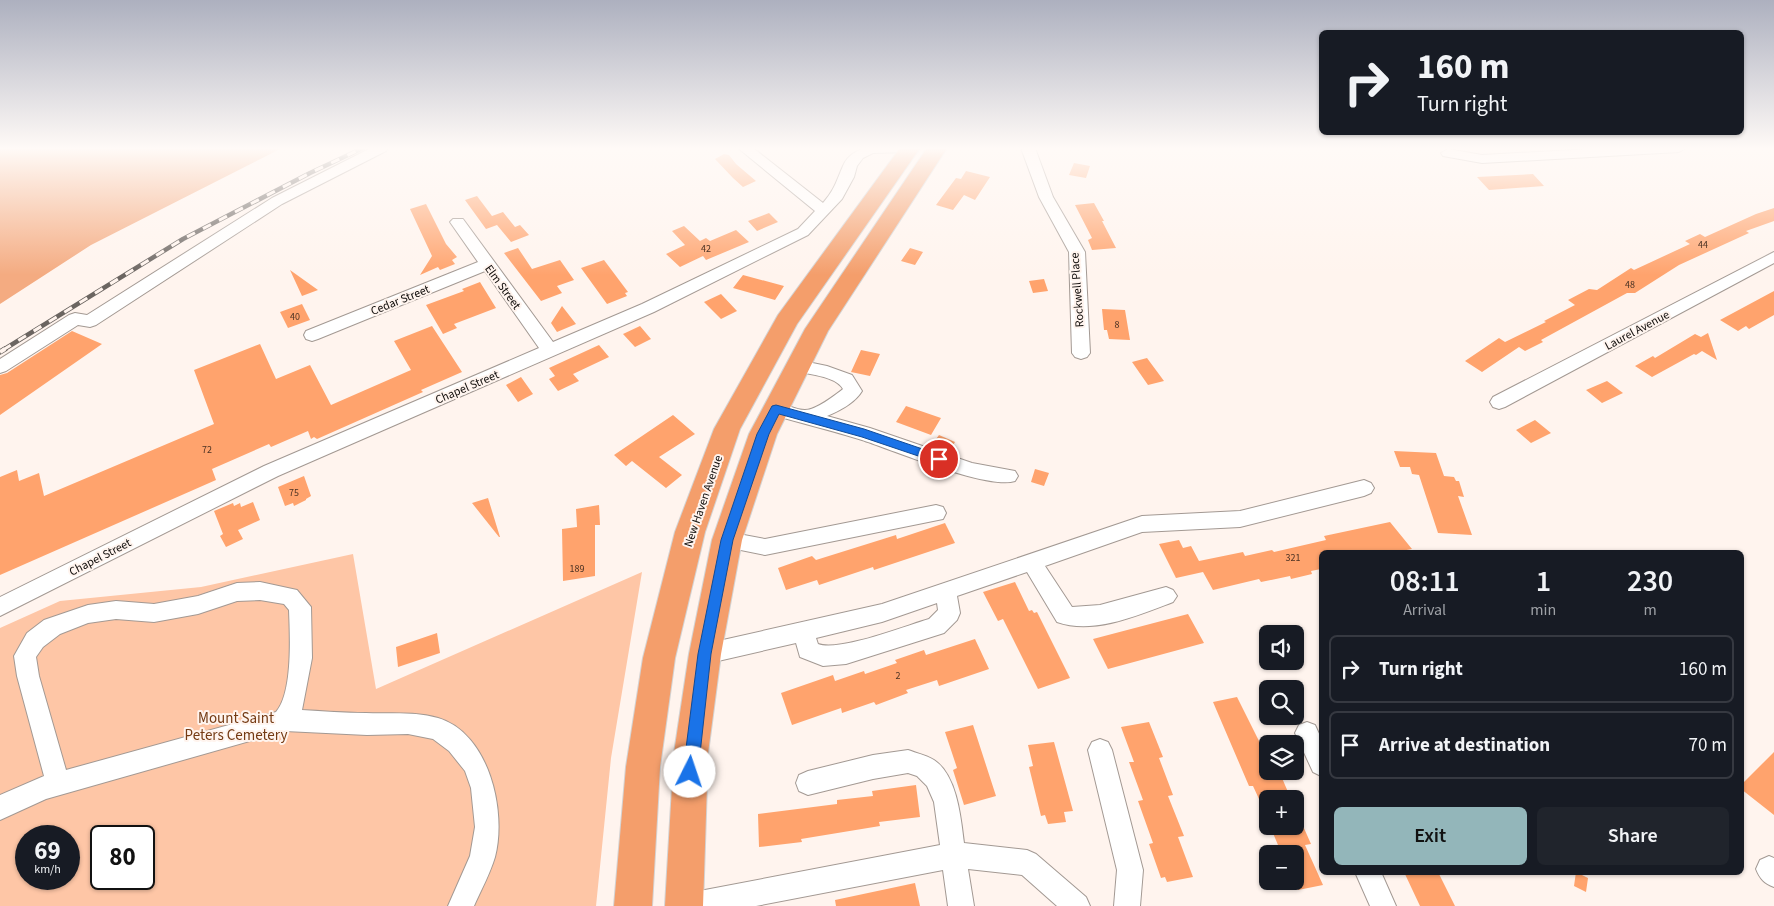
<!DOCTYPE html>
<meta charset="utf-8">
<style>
:root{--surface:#171b24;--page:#20242c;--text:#f1f3f6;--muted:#9ea1a6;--line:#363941;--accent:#93b6ba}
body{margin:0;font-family:"Source Sans 3",sans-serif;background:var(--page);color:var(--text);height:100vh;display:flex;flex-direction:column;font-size:19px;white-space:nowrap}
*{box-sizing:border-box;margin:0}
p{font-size:16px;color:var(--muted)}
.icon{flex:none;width:28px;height:28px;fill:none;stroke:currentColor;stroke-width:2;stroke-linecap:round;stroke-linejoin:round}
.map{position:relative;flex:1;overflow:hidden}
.side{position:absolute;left:1319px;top:550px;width:425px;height:325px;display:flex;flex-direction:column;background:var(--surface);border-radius:8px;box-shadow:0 1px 4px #0004}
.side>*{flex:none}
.guide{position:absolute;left:1319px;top:30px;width:425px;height:105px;border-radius:8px;box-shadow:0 1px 4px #0004;background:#171b24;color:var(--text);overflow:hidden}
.controls{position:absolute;left:1259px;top:625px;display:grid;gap:10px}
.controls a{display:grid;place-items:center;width:45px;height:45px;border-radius:8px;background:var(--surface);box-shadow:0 1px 4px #0004;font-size:25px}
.speed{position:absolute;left:15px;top:825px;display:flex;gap:10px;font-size:25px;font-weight:700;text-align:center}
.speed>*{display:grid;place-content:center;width:65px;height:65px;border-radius:50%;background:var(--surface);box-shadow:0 1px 4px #0004;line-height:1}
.speed small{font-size:12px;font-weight:400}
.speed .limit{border:2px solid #111;border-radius:8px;background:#fff;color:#111}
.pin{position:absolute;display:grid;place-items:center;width:42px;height:42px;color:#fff;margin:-21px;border:2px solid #fff;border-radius:50%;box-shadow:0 1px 5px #0007}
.me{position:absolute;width:55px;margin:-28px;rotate:4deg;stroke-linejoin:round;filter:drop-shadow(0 0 4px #0008)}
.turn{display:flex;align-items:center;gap:18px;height:105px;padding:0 15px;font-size:22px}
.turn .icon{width:65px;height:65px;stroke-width:2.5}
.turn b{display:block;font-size:35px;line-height:42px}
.eta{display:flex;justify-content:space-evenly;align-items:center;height:85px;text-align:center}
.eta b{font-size:30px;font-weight:600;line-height:35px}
.action{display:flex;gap:10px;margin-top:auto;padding:10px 15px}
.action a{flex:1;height:58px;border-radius:8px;background:var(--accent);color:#111;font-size:20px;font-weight:600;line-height:58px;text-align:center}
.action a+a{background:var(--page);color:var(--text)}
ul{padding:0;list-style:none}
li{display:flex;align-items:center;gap:15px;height:68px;margin:0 10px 8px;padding:0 5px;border:2px solid var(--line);border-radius:8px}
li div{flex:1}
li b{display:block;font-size:19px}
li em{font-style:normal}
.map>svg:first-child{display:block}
</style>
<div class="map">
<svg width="1774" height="906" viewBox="0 0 1774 906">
<rect width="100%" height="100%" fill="#fff4ee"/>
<path fill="#fec6a6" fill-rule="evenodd" d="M353,554l23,135 266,-117 -31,186 -15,148h-596v-278l60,-27 141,-14zM26,836h43v43h-43zM101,836h43v43h-43z"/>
<path fill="#f4ab81" d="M0,148h282l-191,97 -91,59z"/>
<path fill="#ffa36d" d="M724,154l5,1 7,9 20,17 -13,6 -10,-9 -18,-19z
M1074,163l16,3 -4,12 -17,-3z
M966,171l24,6 -15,23 -11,-5 -11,15 -17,-5 20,-27 5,1z
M1533,174l11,12 -55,4 -12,-13z
M477,196l15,20 11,-4 12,15 5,-2 9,10 -18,7 -14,-17 -11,4 -21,-29z
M1094,203l10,18h-2l14,27 -24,2 -4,-10 4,-2 -17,-33z
M426,204l20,40 11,13 -5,3 3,4 -15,6 -2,-3 -18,8 12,-19 -22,-47z
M1774,208v13l-28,10 3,2 -70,32 -44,28h-8l-86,47 2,2 -18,9 -6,-4 -37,25 -17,-11 34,-23 6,4 41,-20 -2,-1 31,-16 -7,-5 21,-11 8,1 34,-22 3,2 56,-26 -5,-3 15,-7 5,3 51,-23z
M769,213l9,9 -21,9 -9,-10z
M684,226l16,15 6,-3 4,3 26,-11 13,12 -43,18 -3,-4 -23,11 -14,-13 19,-9 -13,-14z
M518,248l14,21 28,-9 14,20 -17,6 5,7 -21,8 -37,-48z
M910,248l13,4 -8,13 -14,-4z
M604,260l24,32 -3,1 2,3 -20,8 -26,-36z
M290,270l28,20 -16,6z
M743,275l41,11 -9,14 -42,-12z
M1044,279l4,12 -15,2 -4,-12z
M480,282l16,26 -42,16 3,4 -14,6 -17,-29 38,-14 -2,-2z
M1774,291v24l-25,14 -3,-3 -8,5 -18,-11z
M721,294l16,17 -16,8 -17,-17z
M302,304l8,16 -22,8 -8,-16z
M562,306l14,18 -19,8 -6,-9z
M1102,309l23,1 5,30 -21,-1 -2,-9h-3z
M432,326l30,46 -41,18 2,2 -106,47 -3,-2 -3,2 -3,-8 -37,16 -2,-3 -57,25 4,11 -216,95v-98l17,-7 2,11 20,-8 5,23 170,-72 -20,-54 66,-26 16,35 34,-14 21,40 80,-35 -17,-29z
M640,326l11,13 -16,8 -12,-13z
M72,331l30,13 -102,71v-40l7,-2z
M1708,333l9,27 -15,-9 -6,4 -2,-1 -42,23 -17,-11 18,-10 2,2 40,-24 6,3z
M599,345l10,12 -36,17 6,7 -21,10 -9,-12 6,-3 -6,-8z
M861,350l19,4 -10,22 -19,-4z
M1147,358l17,23 -16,4 -16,-23z
M521,377l12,17 -15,8 -12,-17z
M1607,381l16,12 -21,10 -16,-13z
M906,406l35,12 -10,17 -35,-13z
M673,415l22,19 -36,23 23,18 -16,13 -34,-27 -6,5 -12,-11z
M1535,420l16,13 -20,10 -15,-13z
M939,435l16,7 -7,11 -17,-7z
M1394,451l42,2 8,23 10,1 2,4h3l5,16 -6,-1 14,39 -34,-2 -19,-58 -7,-1 -2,-7h-10z
M1035,469l14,4 -5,13 -13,-4z
M304,476l7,20 -5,3v1l-12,6 -1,-3 -8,3 -7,-19z
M488,498l12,39h-1l-27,-34z
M253,502l7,18 -22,10 5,9 -17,8 -6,-11 3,-2 -9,-23 19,-8 1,3 6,-3 1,4z
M599,505l1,20h-5v51l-32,5 -1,-52 15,-2 -1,-18z
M1390,522l22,27 -16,3h-75v17l-10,2 1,3 -21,5 -1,-3 -29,6 -2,-3 -46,11 -10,-18 -27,6 -17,-34 20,-4 4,8 8,-2 8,15 44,-9 2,4 27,-6 2,2 52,-12 -2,-4z
M945,523l10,20 -81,27 -1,-3 -54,18 -2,-5 -31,10 -8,-22 34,-12 4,4 80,-25 1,4z
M1015,582l14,29 3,-1 2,3 3,-1 33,66 -32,11 -35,-70 -5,2 -15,-29z
M1188,614l16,29 -96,26 -15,-30z
M437,633l3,20 -42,14 -2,-20z
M975,639l14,30 -50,17 -2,-6 -31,10 2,3 -32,12 -2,-3 -32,11 -1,-5 -49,17 -11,-32 52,-18 2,6 29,-10 1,3 32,-11 -2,-3 29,-10 2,5z
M1237,697l31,62v12h11l12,28h-32l-6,-13h-4l-36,-84z
M1149,722l14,35 -4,1 14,37 -5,1 16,40 -6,1 15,40 -26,5 -2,-5 -4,1 -12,-34 4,-1 -15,-42 5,-1 -14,-38h5l-13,-35z
M973,725l23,71 -32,9 -11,-35 4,-2 -12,-36z
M1054,742l19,69 -9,1 2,10 -18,2 -3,-9 -4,1 -12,-49 4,-1 -5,-21z
M1774,752v63l-33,-26v-4z
M916,785l4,32 -41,5 1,4 -79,13 1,3 -43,5 -1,-33 79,-10v-4l36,-4 -1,-5z
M1295,821l2,5h6l8,18 -6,1 18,40 -25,5 -3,-6v-30h-21l4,-9 -8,-19h25z
M1404,872h34l17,34h-35z
M1576,872l12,6 -2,14 -12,-6z
M915,883l5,23h-84l-1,-6z"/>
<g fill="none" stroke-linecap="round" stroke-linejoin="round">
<g stroke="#a39993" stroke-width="2">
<path id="minor" d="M371,148h17l-2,3 -104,53 -186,121 -6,2 -12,-2 -72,46 -6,2v-14l69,-44 6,-2 12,2 185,-117z
M738,148h15l70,55c12,-14 13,-21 20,-37 10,-25 48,-20 70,-18l-7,4 -33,1 -10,5 -6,8 -3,11 -12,22 -34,36 -154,77 -376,164 -278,140v-19l264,-131 275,-118 -54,-77 -167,68 -6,2 -6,-2 -2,-4 2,-4 172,-69 -28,-40 3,-3h10l90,123 89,-38 156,-75 17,-18z
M1021,148h14l18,49 32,55 5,101 -3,4 -6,2 -6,-2 -3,-4 -3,-101 -30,-55z
M1610,148h76l-7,4 -197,11 -39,-7 -2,-3 7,-4 34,6z
M1774,252v11l-269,144 -6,2 -6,-2 -3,-5 3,-5z
M798,360l29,6 25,9 10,16c-7,12 -23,20 -35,25l43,12 102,35 43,8 3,5 -3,5c-27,9 -122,-31 -153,-41 -31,-10 -62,-17 -92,-26l-3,-5 3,-5c12,-4 22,6 35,6 11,0 29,-14 38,-21 -8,-14 -36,-14 -51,-19l-3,-4 3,-4z
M1364,480l7,3 3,5 -3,5 -7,3 -124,31 -98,5 -97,34 27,41 28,-2 66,-18 7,3 4,6 -4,6c-34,13 -79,33 -116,20l-30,-50 -70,24 3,17 -3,7 -13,13 -98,31 -23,2 -23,-9 -4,-14 -91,21 -8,-3 -3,-7 3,-7 8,-3 177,-40 260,-88 98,-5zM937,603l1,7 -9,9c-24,7 -90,33 -111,25l-2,-6 66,-16z
M936,505l7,2 3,6 -3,6 -178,36 -44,-9 -3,-6 3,-6 7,-2 37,7z
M260,582l37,8 14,17 1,51 -10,52c21,1 43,3 64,3 25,1 48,-2 72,5 51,15 69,93 57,139 -5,17 -14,33 -21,49h-26l22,-50 5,-29 -4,-39 -6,-17 -16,-20 -16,-12 -25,-5 -41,1 -82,-4 -239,68 -46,21v-25l44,-19 -27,-100 -3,-20 13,-23 17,-13 44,-15 28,-4 38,3 44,-8 39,-13zM260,600l24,4 5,6c1,25 4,83 -13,102l-210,58 -27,-94 -3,-19 7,-10 17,-13 28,-11 28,-4 38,3 44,-8 39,-13z
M1307,722l8,3 6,13v38l-8,-4 -18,-39 4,-8z
M1100,739l8,3 4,8 31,120 -3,36h-26l3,-36 -29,-120 4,-8z
M908,750c8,3 18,5 26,10 23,15 27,58 30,83l63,7 9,4 50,43 4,9h-33l-35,-31 -54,-6 6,37h-26l-5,-36 -187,36h-80l4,-9 9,-4 251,-48 -6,-43 -7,-16 -10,-10 -9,-3 -35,6 -65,16 -9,-4 -3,-8 3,-8 9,-4 65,-16z
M1769,856l5,2v29c-10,-4 -14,-8 -18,-18l4,-9z
M1355,872h26l15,34h-26z"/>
</g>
<g stroke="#d4d3d3" stroke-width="2">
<path id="highway" d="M900,148h20l-123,176 -57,105 -35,103 -30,126 -15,109 -8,139h-38l12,-139 17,-109 32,-126 39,-103 64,-114z
M927,148h20l-119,183 -51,103 -35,106 -21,114 -13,99 -5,153h-38l9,-153 15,-99 23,-114 37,-106 56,-105z"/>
</g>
<use href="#minor" fill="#fff" fill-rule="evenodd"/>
<use href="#highway" fill="#f49e6b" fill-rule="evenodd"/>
<g stroke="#6b6561" stroke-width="4.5">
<path id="rail-far1" d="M3,350l180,-111 127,-66 53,-25"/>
</g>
<g stroke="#6b6561" stroke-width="5.5">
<path id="rail" d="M0,352l5,-3"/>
</g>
<use href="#rail-far1" stroke="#fff4ee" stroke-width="3" stroke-dasharray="9" stroke-linecap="butt"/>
<use href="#rail" stroke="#fff4ee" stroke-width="4" stroke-dasharray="11" stroke-linecap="butt"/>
</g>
<linearGradient id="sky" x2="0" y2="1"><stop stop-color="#adb0bf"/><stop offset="0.54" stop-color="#fffaf7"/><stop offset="1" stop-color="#fffaf7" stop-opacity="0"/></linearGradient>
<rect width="1774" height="275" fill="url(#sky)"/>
<path fill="#1a73e8" stroke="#114b97" d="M776,405l88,24 79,27 2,3 -6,4 -77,-26 -83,-23 -10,20 -36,106 -22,114 -13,118 -2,5 -6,2 -5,-2 -2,-5 15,-118 23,-114 36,-106 15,-28z"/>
<g text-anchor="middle" stroke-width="4" stroke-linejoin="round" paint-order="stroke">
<g font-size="10" fill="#4b3223">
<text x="1703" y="248">44</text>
<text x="706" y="252">42</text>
<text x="1630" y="288">48</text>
<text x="295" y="320">40</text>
<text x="1117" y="328">8</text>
<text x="207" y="453">72</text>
<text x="294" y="496">75</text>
<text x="1293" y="561">321</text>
<text x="577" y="572">189</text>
<text x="898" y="679">2</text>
</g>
<g font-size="12" fill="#0f0c0a" stroke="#fff4ee">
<text transform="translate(503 287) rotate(54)" y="4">Elm Street</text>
<text transform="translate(1077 290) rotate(-94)" y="4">Rockwell Place</text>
<text transform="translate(400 300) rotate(-22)" y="4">Cedar Street</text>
<text transform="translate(1637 330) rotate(-28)" y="4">Laurel Avenue</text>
<text transform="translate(467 387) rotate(-23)" y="4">Chapel Street</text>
<text transform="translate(703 501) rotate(-71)" y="4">New Haven Avenue</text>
<text transform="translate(100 557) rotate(-27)" y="4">Chapel Street</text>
</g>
<g font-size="15" fill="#743a13" stroke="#fff4ee">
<text x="236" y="723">Mount Saint<tspan x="236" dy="17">Peters Cemetery</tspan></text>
</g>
</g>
</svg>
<div class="controls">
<a><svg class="icon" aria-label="sound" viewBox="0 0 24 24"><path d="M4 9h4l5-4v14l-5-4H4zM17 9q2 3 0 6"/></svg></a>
<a><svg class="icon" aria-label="search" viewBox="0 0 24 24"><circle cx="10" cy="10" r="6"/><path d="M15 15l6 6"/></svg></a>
<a><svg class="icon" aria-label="layers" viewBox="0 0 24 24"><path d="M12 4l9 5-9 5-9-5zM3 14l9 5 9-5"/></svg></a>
<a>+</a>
<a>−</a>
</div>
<div class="speed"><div>69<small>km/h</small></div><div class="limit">80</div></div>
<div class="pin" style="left:939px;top:459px;background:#d93025"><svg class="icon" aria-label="arrive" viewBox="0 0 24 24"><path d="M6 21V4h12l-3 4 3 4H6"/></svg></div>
<svg class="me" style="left:690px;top:772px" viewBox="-20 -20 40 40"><circle r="19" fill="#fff"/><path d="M0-13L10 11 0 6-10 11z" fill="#1a73e8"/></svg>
<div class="guide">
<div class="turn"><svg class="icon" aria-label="right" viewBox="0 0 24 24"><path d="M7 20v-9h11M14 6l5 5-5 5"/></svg><div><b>160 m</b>Turn right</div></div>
</div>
<section class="side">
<div class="eta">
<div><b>08:11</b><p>Arrival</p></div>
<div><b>1</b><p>min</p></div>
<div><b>230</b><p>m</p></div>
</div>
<ul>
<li><svg class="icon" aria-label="right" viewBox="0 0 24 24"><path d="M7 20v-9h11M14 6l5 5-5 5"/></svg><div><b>Turn right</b></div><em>160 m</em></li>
<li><svg class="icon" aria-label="arrive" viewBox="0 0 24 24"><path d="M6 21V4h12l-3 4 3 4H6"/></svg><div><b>Arrive at destination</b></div><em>70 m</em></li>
</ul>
<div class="action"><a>Exit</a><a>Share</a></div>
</section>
</div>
